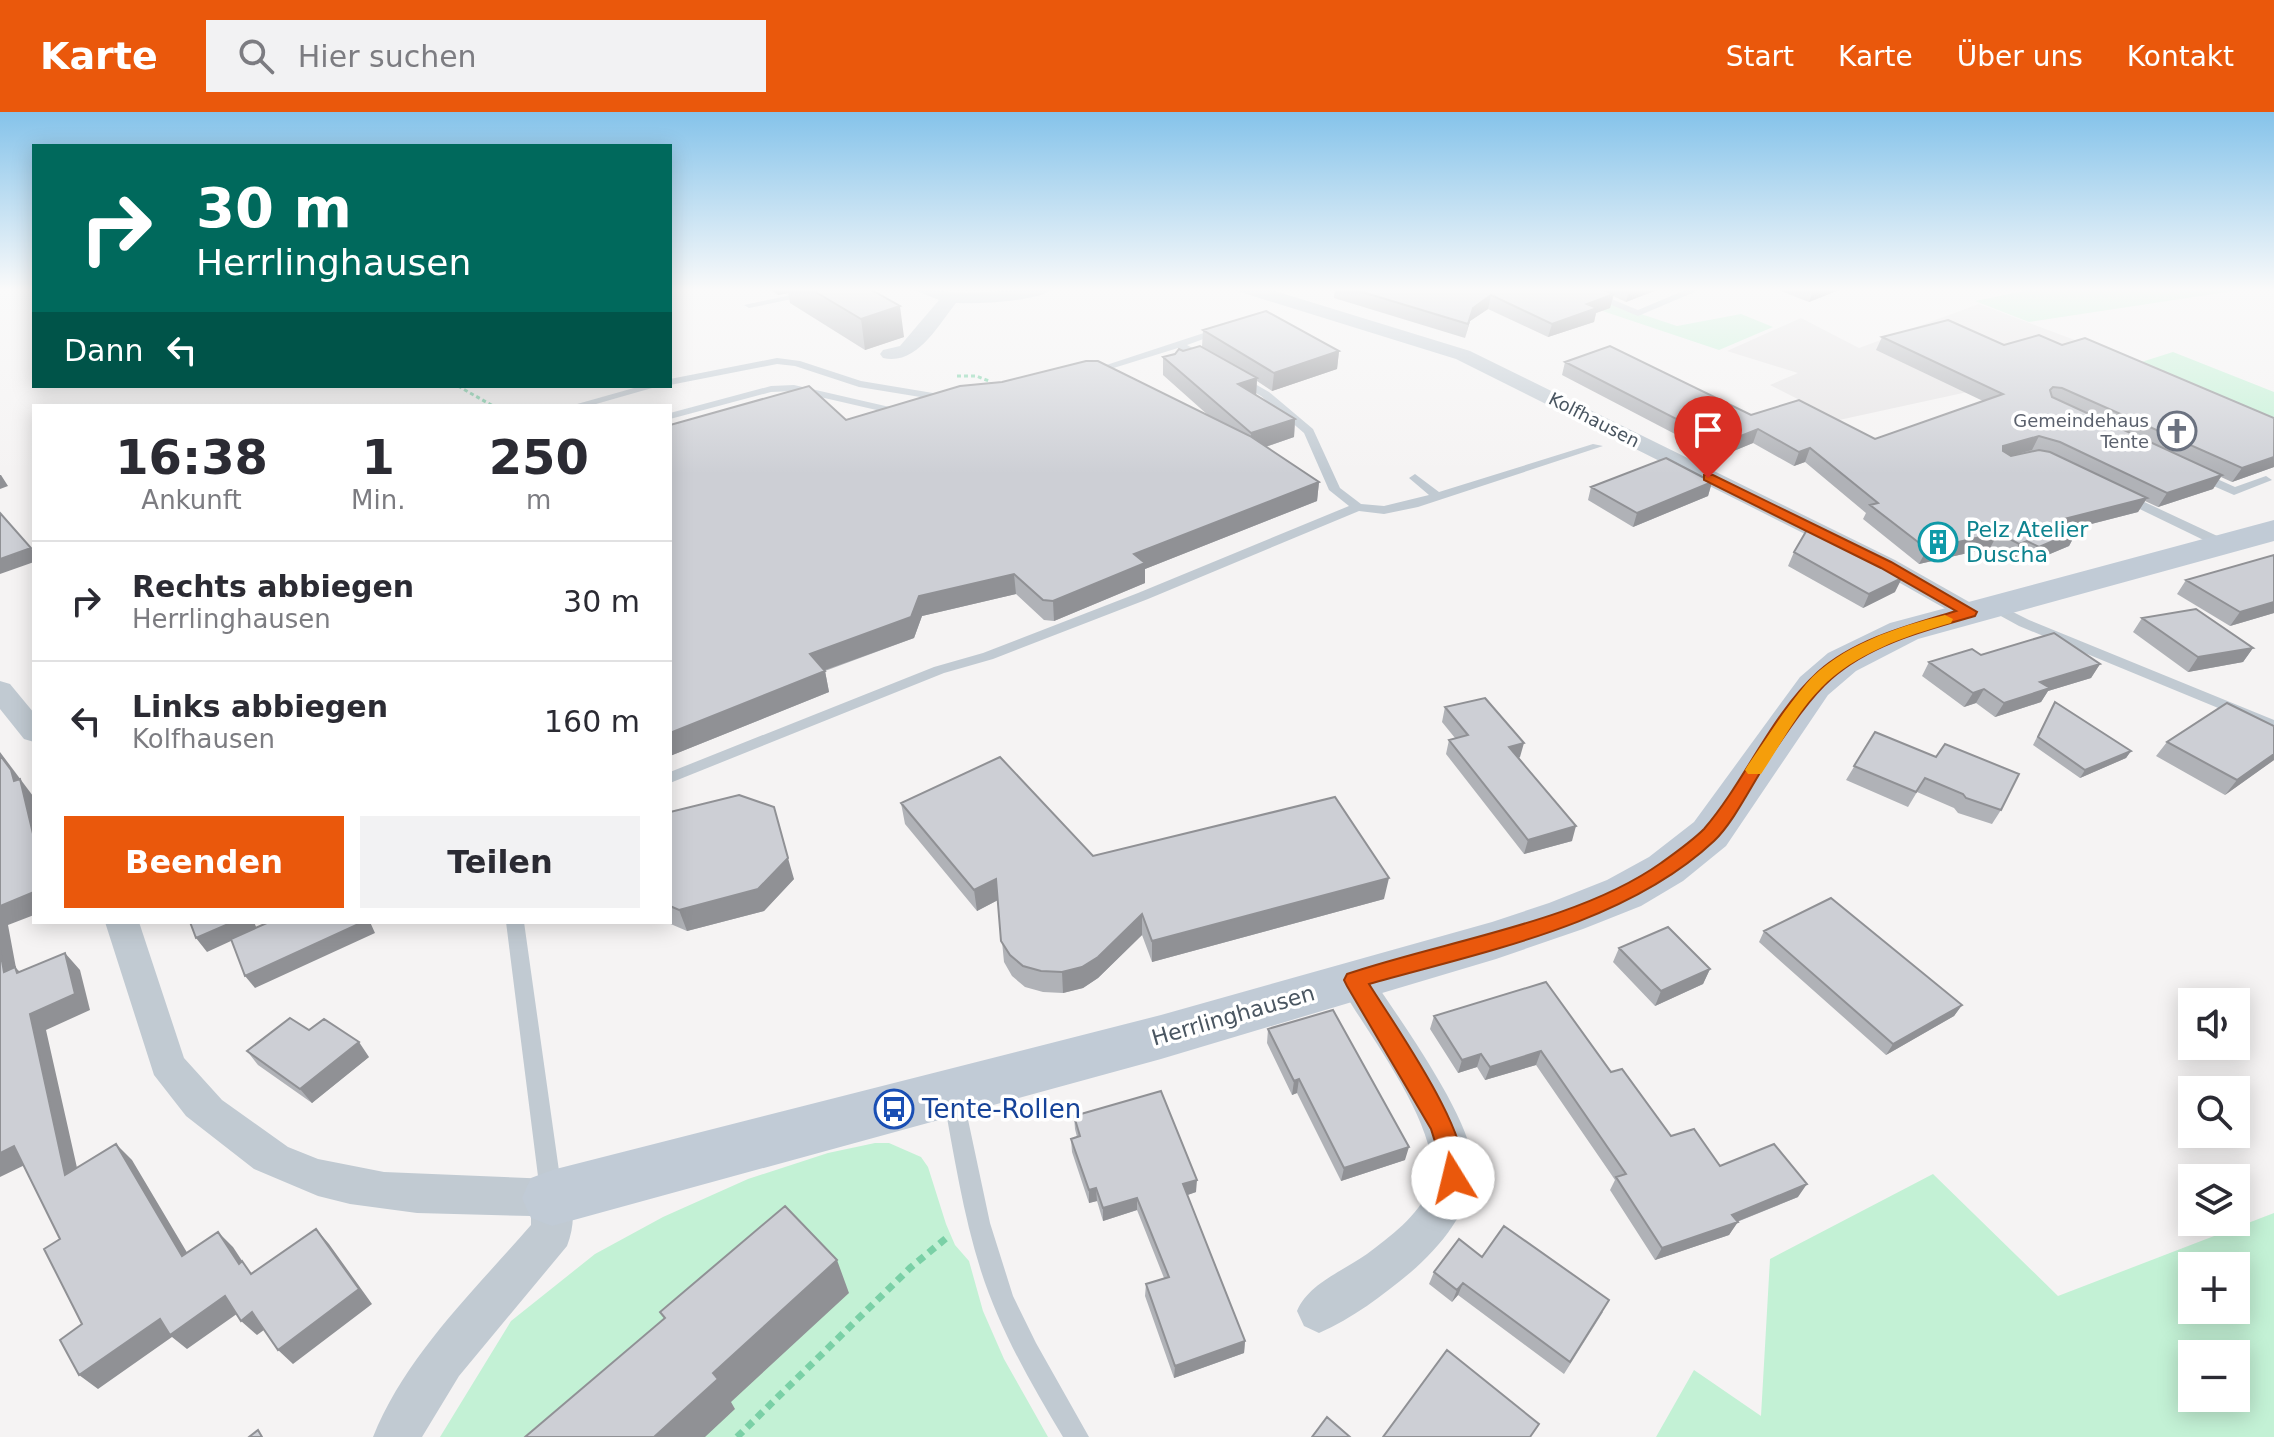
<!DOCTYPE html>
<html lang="de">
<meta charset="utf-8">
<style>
:root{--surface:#fff;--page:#f2f2f3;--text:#2b2b33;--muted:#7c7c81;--line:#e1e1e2;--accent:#ea580c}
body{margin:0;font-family:"DejaVu Sans",sans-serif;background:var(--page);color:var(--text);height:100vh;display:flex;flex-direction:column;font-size:30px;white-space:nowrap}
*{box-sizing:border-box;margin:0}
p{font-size:26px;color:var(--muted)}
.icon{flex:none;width:44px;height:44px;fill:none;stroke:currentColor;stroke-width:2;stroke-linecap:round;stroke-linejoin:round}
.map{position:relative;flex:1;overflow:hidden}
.drawer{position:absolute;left:32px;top:292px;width:640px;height:520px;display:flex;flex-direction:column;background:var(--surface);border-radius:0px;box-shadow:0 4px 20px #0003}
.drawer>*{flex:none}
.banner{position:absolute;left:32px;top:32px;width:640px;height:244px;border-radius:0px;box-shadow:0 4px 20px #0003;background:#00695c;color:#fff;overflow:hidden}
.tools{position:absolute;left:2178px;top:876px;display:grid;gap:16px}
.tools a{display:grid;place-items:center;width:72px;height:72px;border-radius:0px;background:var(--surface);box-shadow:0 4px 20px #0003;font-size:40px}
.pin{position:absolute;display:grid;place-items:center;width:68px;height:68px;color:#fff;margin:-82px -34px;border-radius:50% 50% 50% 0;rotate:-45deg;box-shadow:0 0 8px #0007}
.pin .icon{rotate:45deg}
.me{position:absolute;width:88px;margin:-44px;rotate:351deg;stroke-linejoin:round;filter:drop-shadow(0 0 6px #0008)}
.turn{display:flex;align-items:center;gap:28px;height:168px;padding:0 32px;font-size:36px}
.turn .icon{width:104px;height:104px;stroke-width:2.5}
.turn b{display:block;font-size:56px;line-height:68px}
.then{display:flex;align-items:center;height:76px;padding:0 32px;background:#0003;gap:16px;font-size:30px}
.eta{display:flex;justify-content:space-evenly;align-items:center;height:136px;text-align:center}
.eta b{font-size:48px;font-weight:600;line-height:56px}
.cta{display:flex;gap:16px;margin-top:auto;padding:16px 32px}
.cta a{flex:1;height:92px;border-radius:0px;background:var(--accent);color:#fff;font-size:32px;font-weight:600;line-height:92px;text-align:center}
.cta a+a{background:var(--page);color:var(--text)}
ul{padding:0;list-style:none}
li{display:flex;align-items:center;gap:24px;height:120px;padding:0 32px;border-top:2px solid var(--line)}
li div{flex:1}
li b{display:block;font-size:30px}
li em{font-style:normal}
header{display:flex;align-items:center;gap:48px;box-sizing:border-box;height:112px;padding:0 40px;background:var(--accent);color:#fff}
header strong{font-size:38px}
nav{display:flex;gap:44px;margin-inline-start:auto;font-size:28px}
.search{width:560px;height:72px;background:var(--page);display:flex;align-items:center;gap:20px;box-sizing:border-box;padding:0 28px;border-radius:0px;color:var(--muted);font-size:30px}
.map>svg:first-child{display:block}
</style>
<header>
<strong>Karte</strong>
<div class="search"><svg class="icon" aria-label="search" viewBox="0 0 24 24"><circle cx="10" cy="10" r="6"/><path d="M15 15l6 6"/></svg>Hier suchen</div>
<nav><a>Start</a><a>Karte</a><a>Über uns</a><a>Kontakt</a></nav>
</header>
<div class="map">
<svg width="2274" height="1325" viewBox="0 0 2274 1325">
<rect width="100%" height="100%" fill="#f5f3f3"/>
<path fill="#e6e4e5" d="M1979,192l144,54 -284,62 -69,-35 28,-12 -71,-22 74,-33 58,30z"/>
<path fill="#c3f1d5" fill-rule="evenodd" d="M1534,176h29l114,38 64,-12 32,13 -54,23z
M2020,176h216l4,2 -211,32 -54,-21 49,-10z
M2173,240l101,40v27l-142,-54z
M875,1031h14l32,14 7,10 18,57 9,21 14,16 14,50 21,48 44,78h-608l71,-116 84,-67 68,-37 85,-38 80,-26z
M1933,1062l125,122 216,-83v224h-618l38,-67 67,46 9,-157zM2236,1154v44h-44v-44zM2236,1242v44h-44v-44z"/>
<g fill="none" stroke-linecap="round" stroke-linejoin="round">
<path stroke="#7ad0a6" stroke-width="3" stroke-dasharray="4 3" stroke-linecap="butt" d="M957,264h19l13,5 2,5
M458,274l35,20"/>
<path stroke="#7ad0a6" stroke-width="7" stroke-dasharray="8 6" stroke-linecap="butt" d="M737,1325l173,-169 40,-33"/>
<path fill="#c1cad2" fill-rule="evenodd" d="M824,176h21l-96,20 -5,-3z
M1571,176h14l53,22 52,-22h14l-66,28z
M1219,216l9,2 -41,15 24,13v4h-8l-25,-14 -87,27 -9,-2z
M777,246l23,3 61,20 90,15 5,3 -5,3 -92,-15 -64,-21 -18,-2 -107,21v-6z
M1233,264h8l28,16 44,37 27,59 21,16 23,2 45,-11 -20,-17 6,-4 24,18 154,-48 10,2 -185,61 -34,7 -25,-3 -211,88 -155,60 -49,14 -274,110v-11l264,-105 49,-14 155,-60 211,-87 -20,-16 -25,-57 -43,-37 -28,-16z
M794,273l100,23 10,-2 6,3 -16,5 -100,-23 -23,1 -101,27v-6l101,-27z
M641,274h18l-70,20h-19z
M2197,358l38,17 31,-11 6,4 -38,15 -41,-18v-6z
M2123,380l105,49 1,3 -6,4 -5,-1 -99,-48v-6z
M1993,490l36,18 245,100v11l-255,-105 -31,-17 -2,-3 2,-3z
M506,810h18l38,270 -3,7 -8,3 -8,-3 -3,-7z
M953,975l7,3 3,6 27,127 23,73 23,47 53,94h-26c-32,-53 -63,-107 -82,-166 -18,-57 -27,-116 -38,-175l3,-6z"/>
<path fill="#c1cad2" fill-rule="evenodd" d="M909,176l57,5 89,-5c-17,14 -77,16 -99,15 -18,22 -39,63 -73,55l-3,-4 3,-4 17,-4 39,-46z
M1237,176h28l205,63 425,209 83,47 4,5 -4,5h-18l-83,-47 -421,-211 -216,-67z
M0,569l10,3 24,29v29l-10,-3 -24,-30z
M105,810h34l45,136 38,42 66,47 30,12 66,13 168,7 14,6c9,19 9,41 1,61l-108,130 -37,61h-49c33,-82 101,-146 158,-212v-9l-114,-3 -67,-9 -32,-8 -64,-27 -68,-53 -32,-41z
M1355,854l12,4c28,43 103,145 106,193 2,43 -32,83 -62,109 -28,23 -59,47 -92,61l-15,-7 -7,-15c11,-27 46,-40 70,-57 21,-16 53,-39 62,-66 20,-54 -66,-159 -92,-208l6,-10z"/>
<path fill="#c1cbd6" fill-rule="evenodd" d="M2274,408v21l-356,98 -62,32 -28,24 -102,151 -43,35 -42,25 -58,23 -87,30 -335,100 -609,167 -21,-8 -9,-20 9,-20 21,-8 609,-155 331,-93 57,-19 58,-23 42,-23 45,-35 106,-145 28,-24 62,-30z"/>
</g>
<path fill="#b0b2b7" d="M767,176h101l36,49 -39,13 -75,-47 -2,-10 -10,2z
M1335,176h327l-36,14 -13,-6 -3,12 -14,5 -2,9 -46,15 -60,-28 -18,12 -5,17 -131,-40z
M1773,176h71l-35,14z
M1203,218l136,21 -2,18 -65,22 -15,-10 -1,14 39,24 -1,18 -28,10 53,35 -2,19 -172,68v14l-91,38 -10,-1 -28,-26 -94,22 -8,22 -89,33 4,21 -159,64 176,-336 363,-4 -46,-41v-18l20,-6 19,-4z
M1882,225l122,8h58l212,73v49l-42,15 -11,-5 -8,12 -55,18 -13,-6 -7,11 -66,17 5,2 -8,15 -38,16 -12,-6 -8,3 -21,-11 -71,16 -56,-45 3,-6 -61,-51 -11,4 -41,-23 -34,14 -157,-82 3,-13 186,53 124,24 108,-38 -107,-51z
M1712,370l-4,14 -75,31 -45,-27 3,-13z
M1794,440l101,40 -32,16 -75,-42z
M2186,468l88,33 -44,13 -53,-32z
M2142,506l111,30 -10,14 -55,10 -55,-40z
M1981,543l119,9 -9,14 -43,13 -7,11 -46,15 -19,-14 -12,4 -42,-31 7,-14z
M2055,590l76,49 -5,7 -46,20 -47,-33z
M1445,595l75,50 -1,1 53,83 -48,13 -78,-100 3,-14 6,-2 -13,-16z
M1875,620l126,78 -9,14 -34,-11 -4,-5 -37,-16 -9,15 -62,-27z
M2167,630l107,18 -49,35 -69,-39z
M901,691l192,53 291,43 -232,63 -10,-27 -44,43 -15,10 -20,5 -20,-1 -18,-5 -13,-11 -8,-14 -6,-62 -21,11 -72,-87z
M670,700l124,67 -30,32 -77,20 -21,-9h4z
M1764,819l198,74 -8,11 -68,39 -127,-113z
M1619,836l91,21 -7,15 -48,22 -42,-44z
M1434,904l177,56 60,64 49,30 78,31 -61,25 -8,13 -74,25 -45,-70 5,-10 -79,-115 -51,15 -8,-13 -19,6 -28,-44z
M1268,917l137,131 -64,21 -44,-88 -5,2 -25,-52z
M247,939l122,6 -57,46 -54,-38z
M1074,1004l122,76 -9,3 58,146 -1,12 -70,25 -29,-82 1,-12 18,-6 -27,-68 -34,11 -6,-20 -8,2 -17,-51 -1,-13 6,-2 -2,-8z
M1482,1145l121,55 -39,62 -106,-79 -6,7 -23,-18 5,-12z"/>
<path fill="#909195" d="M776,176h11l1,5 -10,2z
M1630,176h32l-36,14z
M1816,176h28l-35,14 5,-13z
M1614,182l-4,14 -14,5 -2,9 -46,15 4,-13 35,-20z
M1491,183l-3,14 -18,12 -5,17 8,-30z
M900,194l4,31 -39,13 -4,-31z
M1339,239l-2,18 -65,22 2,-18z
M1257,266l-1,18 -18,-12z
M1295,307l-1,18 -44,15 1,-19z
M1758,317l-5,14 -34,14 4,-14z
M2039,324l-7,14 -36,10 7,-14z
M1810,336l-5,14 -11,4 5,-14z
M2274,345v10l-42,15 10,-14z
M0,363h1l7,11 -8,3z
M2222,363l-9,14 -55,18 9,-14z
M1319,370l-2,19 -172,68v14l-91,38 -1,-20 81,-47z
M1712,370l-4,14 -75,31 4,-14z
M2147,386l-9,14 -90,23 8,-14z
M2077,419l-8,15 -38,16 8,-15z
M1998,421l-8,15 -71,16 8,-15z
M2027,429l-8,15 -8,3 8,-15z
M31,436l3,5v9l-34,12v-15z
M1014,462l2,20 -94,22 -8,22 -100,36 -4,-20 109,-58z
M1902,466l-7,14 -32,16 6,-14z
M2274,490v11l-44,13 10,-14z
M2253,536l-10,14 -55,10 10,-15z
M2100,552l-9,14 -43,13 -7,11 -46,15 9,-14 36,-21z
M825,559l4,21 -159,64v-23z
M1984,577l-8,14 -12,4 9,-14z
M1524,631l-4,14 -14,4 3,-14z
M2131,639l-5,7 -46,20 5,-8z
M0,640l33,44 1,42 -20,-57 -14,-26z
M2274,642v6l-49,35 12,-15z
M1576,714l-4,15 -48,13 4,-14z
M788,746l6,21 -30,32 -77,20 -8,-21z
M1389,766l-5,21 -232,63v-21z
M996,767l2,21 -21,11 -3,-21z
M34,780v23l-26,10 8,43 15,15 -27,-11 -4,-22v-44z
M1142,802v21l-44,43 -15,10 -20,5 -1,-21z
M233,810h21l3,7 -50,23 -11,-14z
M363,810h7l5,11 -120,55 -10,-12z
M65,841l15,17 10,40 -44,20 36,160 -17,-15 -35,-161z
M1710,857l-7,15 -48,22 6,-15z
M1962,893l-8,11 -68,39 7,-11z
M359,930l10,15 -57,46 -12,-14z
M1541,939l-5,14 -51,15 5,-13z
M1481,942l-4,13 -19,6 4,-13z
M1299,967l-2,14 -5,2 2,-14z
M116,1032l16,16 66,111 -16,-15z
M14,1034l17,16 -31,15v-24z
M1409,1035l-4,13 -64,21 3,-13z
M1197,1068l-1,12 -14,5 1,-13z
M1807,1072l-9,13 -67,27 7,-2 -9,13 -74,25 7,-12 70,-33z
M1096,1076l1,13 -8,2v-13z
M1137,1086v12l-34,11v-13z
M316,1117l13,15 43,60 -79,60 -15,-14z
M218,1120l15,15 21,32 -15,-15z
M837,1148l12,33 -118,109 4,7 -30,28h-51l59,-64z
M1463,1171l-5,12 -6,7 5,-12z
M225,1184l16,15 -54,38 -15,-12 -74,52 -19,-14 81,-56z
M252,1200l16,15 -11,8 -16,-14z
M1245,1229l-1,12 -70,25 1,-12z"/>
<path fill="#cdcfd5" stroke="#909195" stroke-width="2" d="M809,176h59l32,18 -39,13z
M1349,176h250l15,6 -27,10 10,4 -45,16 -61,-29 -18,13 -5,16z
M1266,199l73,40 -65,22 -71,-43z
M1948,208l56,25 35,-10 23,10 23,-7 189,80v39l-32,11 -180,-80 -9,-1 -3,3 2,7 170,78 -55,18 -107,-51 -21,-6 -36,10v5l8,5 28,-6 11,2 97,46 -91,23 21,10 -38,16 -12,-6 -8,3 -21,-11 -71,16 -57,-44 8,-2 -68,-55 -11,4 -41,-23 -35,14 -158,-81 45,-16 141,69 48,-15 76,39 128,-45 -121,-57z
M1200,234l57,32 -19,6 57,35 -44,14 -88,-76 12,-3 4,-5 4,2z
M1086,249h12l152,75 69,46 -185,72 11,9 -92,38 -10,-1 -29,-26 -95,22 -8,21 -101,37 15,17 -155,62v-308l139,-39 37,34 114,-34 42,-4z
M1666,346l46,24 -75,31 -46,-26z
M0,401l31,35 -31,11z
M1808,416l94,50 -33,16 -75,-42z
M2274,443v47l-34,10 -54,-32z
M2196,497l57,39 -55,9 -56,-39z
M2054,521l46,31 -60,18 10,6 -46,15 -20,-14 -11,4 -44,-31 43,-13 9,6z
M1485,586l39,45 -15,4 67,79 -48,14 -79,-100 19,-5 -23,-28z
M2055,590l76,49 -46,19 -47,-33z
M2227,591l47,23v28l-37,26 -70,-38z
M1875,620l61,25 9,-13 74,30 -18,36 -35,-12 -3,-4 -38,-16 -9,14 -62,-26z
M0,643l11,15 3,11 6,-2 14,59v54l-34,14z
M1000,645l93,99 242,-59 54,81 -237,63 -10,-27 -44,43 -16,10 -20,5 -21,-1 -18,-5 -13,-11 -9,-14 -5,-62 -22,11 -73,-87z
M739,683l35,12 14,51 -30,31 -79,21 -9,-4v-94z
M1831,786l131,107 -69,39 -129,-113z
M190,810h43l-37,16z
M269,810h94l-118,54 -14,-37z
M1668,815l42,42 -49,22 -42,-43z
M0,838l4,22 11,-5 2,6 48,-20 10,41 -45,20 35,161 51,-31 66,112 36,-24 21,32 3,-3 9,13 65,-45 43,60 -81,61 -26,-38 -11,9 -16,-25 -55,39 -10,-16 -81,56 -19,-35 22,-16 -38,-75 16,-10 -46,-93 -14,7z
M1546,870l65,90 11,-3 49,67 23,-7 26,37 54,-22 33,40 -75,31 6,7 -76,26 -46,-71 10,-3 -85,-123 -51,16 -9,-13 -19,6 -28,-44z
M1333,898l76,137 -65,21 -45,-89 -5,2 -26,-52z
M290,906l19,12 15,-11 35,23 -59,47 -53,-38z
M1161,979l36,89 -14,4 62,157 -70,25 -29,-82 23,-7 -32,-79 -34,10 -7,-20 -7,2 -18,-51 9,-3 -6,-20z
M785,1094l52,54 -124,113 5,6 -64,58h-129l140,-119 -5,-6z
M1504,1114l105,74 -39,62 -107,-79 -6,7 -23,-18 25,-33 23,18z
M1447,1238l92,74 -9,13h-147z
M1327,1305l23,20h-38z
M258,1318l4,7h-13z"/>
<linearGradient id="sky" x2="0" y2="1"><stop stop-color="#85c3ea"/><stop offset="0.49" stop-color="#fafafa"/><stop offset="1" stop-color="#fafafa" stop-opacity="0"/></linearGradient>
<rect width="2274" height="362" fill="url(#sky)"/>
<path fill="#ea580c" stroke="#983908" stroke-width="2" d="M1704,363h9l178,87 86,50 -2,4c-49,14 -105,28 -144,63 -22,19 -46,56 -63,81 -16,24 -34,62 -54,81 -88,83 -232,111 -345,143 24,39 111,160 93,201l-9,4 -8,-4 -4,-7v-17l-10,-32 -84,-143 -3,-6 3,-6c97,-33 231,-52 314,-111 14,-10 31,-22 43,-34 42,-49 66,-113 114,-157 37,-33 92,-47 138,-61l-75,-43 -177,-88z"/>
<path fill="#f59e0b" d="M1945,503l8,4 -2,4c-46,13 -97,31 -130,65 -24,24 -41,58 -60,86h-13l-3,-4 3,-5c19,-27 37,-56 58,-81 33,-38 93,-58 139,-69z"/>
<defs>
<g id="church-ring" transform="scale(2)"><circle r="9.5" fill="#fff" stroke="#6b7280" stroke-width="1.5"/><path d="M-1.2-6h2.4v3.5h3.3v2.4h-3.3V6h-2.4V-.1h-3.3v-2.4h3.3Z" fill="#6b7280"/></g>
<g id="building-ring" transform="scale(2)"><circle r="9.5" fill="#fff" stroke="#0f9aa8" stroke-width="1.5"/><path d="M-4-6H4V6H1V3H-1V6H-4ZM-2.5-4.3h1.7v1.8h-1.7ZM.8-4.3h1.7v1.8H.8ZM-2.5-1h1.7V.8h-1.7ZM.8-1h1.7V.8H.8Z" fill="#0f9aa8"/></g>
<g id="bus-ring" transform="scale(2)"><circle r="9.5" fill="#fff" stroke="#1a4fb4" stroke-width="1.5"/><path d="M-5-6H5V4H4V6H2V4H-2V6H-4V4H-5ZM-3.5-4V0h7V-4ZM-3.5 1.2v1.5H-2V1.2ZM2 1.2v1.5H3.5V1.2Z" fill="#1a4fb4"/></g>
</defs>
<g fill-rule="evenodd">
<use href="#church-ring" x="2177" y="319"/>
<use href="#building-ring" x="1938" y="430"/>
<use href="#bus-ring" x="894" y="997"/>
</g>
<g text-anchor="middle" stroke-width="7" stroke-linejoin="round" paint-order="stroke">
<g font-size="18" fill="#4a5661" stroke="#fff">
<text transform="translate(1594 308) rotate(27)" y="6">Kolfhausen</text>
</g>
<g font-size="18" fill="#5b616d" stroke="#fff" text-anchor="end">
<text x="2149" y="315">Gemeindehaus<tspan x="2149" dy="21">Tente</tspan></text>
</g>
<g font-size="22" fill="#0d838f" stroke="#fff" text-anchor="start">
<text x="1966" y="425">Pelz Atelier<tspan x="1966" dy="25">Duscha</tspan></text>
</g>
<g font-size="22" fill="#4a5661" stroke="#fff">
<text transform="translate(1233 903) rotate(-16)" y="8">Herrlinghausen</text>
</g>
<g font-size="26" fill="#164399" stroke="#fff" text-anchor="start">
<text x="922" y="1006">Tente-Rollen</text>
</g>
</g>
</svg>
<div class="tools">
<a><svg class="icon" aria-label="sound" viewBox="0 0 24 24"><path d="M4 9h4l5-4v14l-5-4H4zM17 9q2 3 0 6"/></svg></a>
<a><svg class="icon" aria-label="search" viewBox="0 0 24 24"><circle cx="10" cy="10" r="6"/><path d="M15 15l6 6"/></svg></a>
<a><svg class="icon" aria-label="layers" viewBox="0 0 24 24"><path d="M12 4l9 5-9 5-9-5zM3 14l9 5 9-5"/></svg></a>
<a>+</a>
<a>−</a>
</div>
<div class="pin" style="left:1708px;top:366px;background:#d93025"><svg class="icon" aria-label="arrive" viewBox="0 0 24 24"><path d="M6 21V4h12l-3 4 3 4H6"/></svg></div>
<svg class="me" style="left:1453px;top:1066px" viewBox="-20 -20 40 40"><circle r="19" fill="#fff"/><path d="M0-13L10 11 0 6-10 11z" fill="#ea580c"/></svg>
<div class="banner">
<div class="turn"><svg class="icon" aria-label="right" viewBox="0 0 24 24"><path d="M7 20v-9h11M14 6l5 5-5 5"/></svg><div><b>30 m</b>Herrlinghausen</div></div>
<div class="then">Dann<svg class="icon" aria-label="left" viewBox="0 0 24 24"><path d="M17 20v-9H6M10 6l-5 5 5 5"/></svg></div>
</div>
<section class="drawer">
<div class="eta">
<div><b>16:38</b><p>Ankunft</p></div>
<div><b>1</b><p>Min.</p></div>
<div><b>250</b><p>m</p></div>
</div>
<ul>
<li><svg class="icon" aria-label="right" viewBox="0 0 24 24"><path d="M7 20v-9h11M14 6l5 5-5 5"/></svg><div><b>Rechts abbiegen</b><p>Herrlinghausen</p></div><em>30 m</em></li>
<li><svg class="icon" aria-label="left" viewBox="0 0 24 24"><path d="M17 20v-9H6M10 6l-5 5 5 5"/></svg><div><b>Links abbiegen</b><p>Kolfhausen</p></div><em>160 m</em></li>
</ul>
<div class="cta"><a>Beenden</a><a>Teilen</a></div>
</section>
</div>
